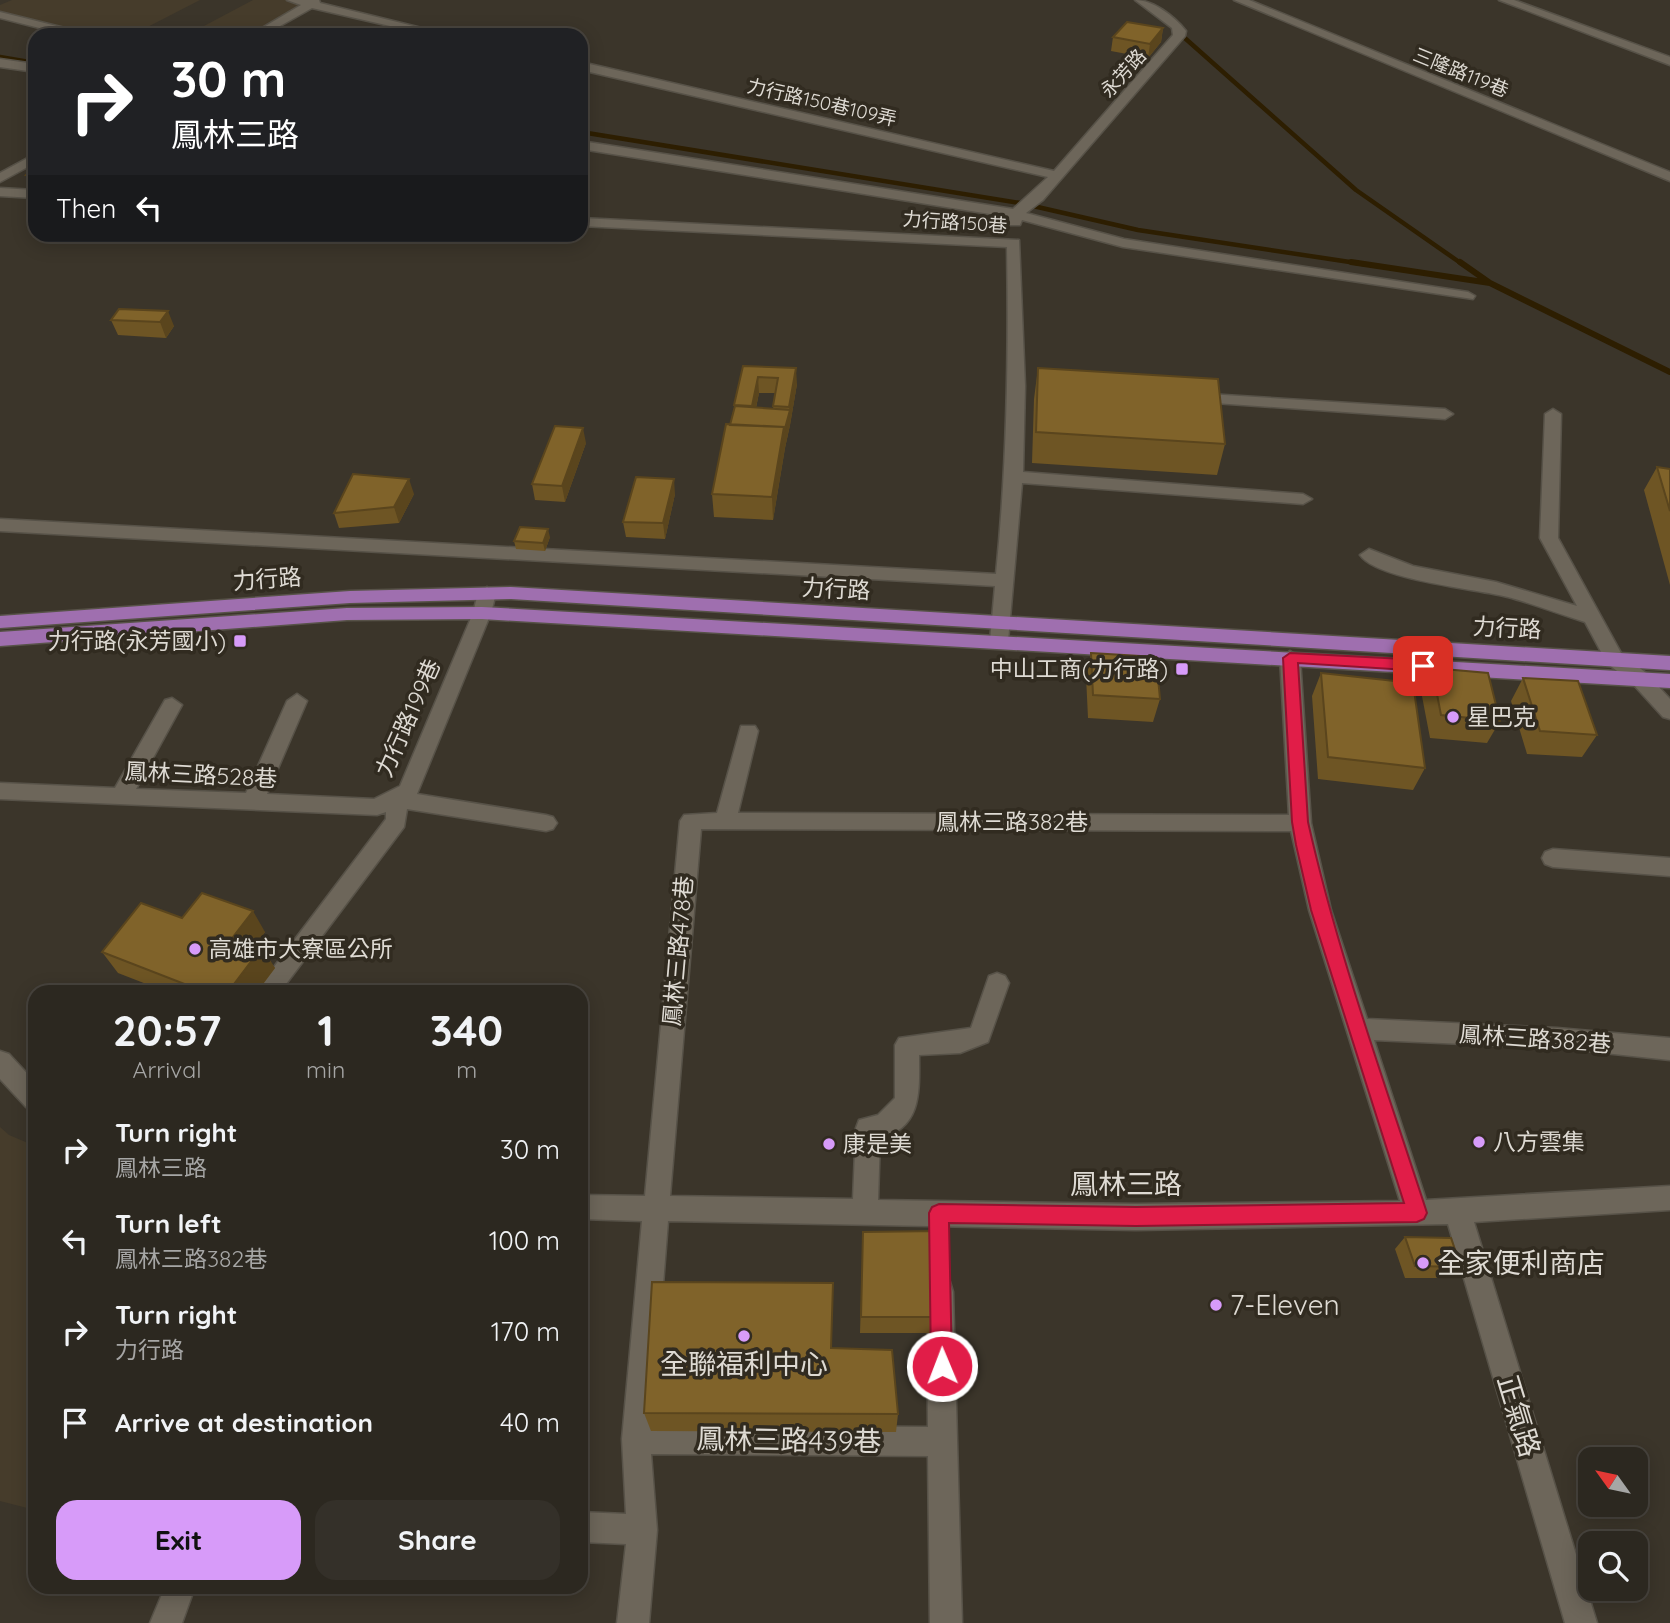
<!DOCTYPE html>
<meta charset="utf-8">
<style>
:root{--surface:#2c2820;--page:#343029;--text:#f1f3f6;--muted:#a6a6a5;--line:#48443e;--accent:#d79bf9}
body{margin:0;font-family:Quicksand,"Noto Sans TC",sans-serif;background:var(--page);color:var(--text);height:100vh;display:flex;flex-direction:column;font-size:26px;white-space:nowrap}
*{box-sizing:border-box;margin:0}
p{font-size:23px;color:var(--muted)}
.icon{flex:none;width:38px;height:38px;fill:none;stroke:currentColor;stroke-width:2;stroke-linecap:round;stroke-linejoin:round}
.map{position:relative;flex:1;overflow:hidden}
.side{position:absolute;left:28px;top:985px;width:560px;height:609px;display:flex;flex-direction:column;background:var(--surface);border-radius:21px;box-shadow:0 4px 18px #0003,0 0 0 2px var(--line)}
.side>*{flex:none}
.guide{position:absolute;left:28px;top:28px;width:560px;height:214px;border-radius:21px;box-shadow:0 4px 18px #0003,0 0 0 2px var(--line);background:#202124;color:#fff;overflow:hidden}
.needle{width:46px;rotate:303deg}
.tools{position:absolute;left:1578px;top:1447px;display:grid;gap:14px}
.tools a{display:grid;place-items:center;width:70px;height:70px;border-radius:14px;background:var(--surface);box-shadow:0 4px 18px #0003,0 0 0 2px var(--line);font-size:35px}
.pin{position:absolute;display:grid;place-items:center;width:60px;height:60px;color:#fff;margin:-30px;border-radius:14px;box-shadow:0 4px 10px #0006}
.me{position:absolute;width:77px;margin:-38px;rotate:359deg;stroke-linejoin:round;filter:drop-shadow(0 0 5px #0008)}
.turn{display:flex;align-items:center;gap:24px;height:147px;padding:0 28px;font-size:32px}
.turn .icon{width:91px;height:91px;stroke-width:2.5}
.turn b{display:block;font-size:49px;line-height:60px}
.then{display:flex;align-items:center;height:66px;padding:0 28px;background:#0003;gap:14px;font-size:26px}
.eta{display:flex;justify-content:space-evenly;align-items:center;height:119px;text-align:center}
.eta b{font-size:42px;font-weight:800;line-height:49px}
.action{display:flex;gap:14px;margin-top:auto;padding:14px 28px}
.action a{flex:1;height:80px;border-radius:21px;background:var(--accent);color:#111;font-size:28px;font-weight:800;line-height:80px;text-align:center}
.action a+a{background:var(--page);color:var(--text)}
ul{padding:0;list-style:none}
li{display:flex;align-items:center;gap:21px;height:91px;padding:0 28px}
li div{flex:1}
li b{display:block;font-size:26px}
li em{font-style:normal}
.map>svg:first-child{display:block}
</style>
<div class="map">
<svg width="1670" height="1623" viewBox="0 0 1670 1623">
<rect width="100%" height="100%" fill="#3b352a"/>
<path fill="#463c2b" d="M12,0h188l-68,35h-37l-95,-24v-6z
M253,0h33l20,5 -56,30h-63z
M0,1127l9,8 26,11v364l-35,-9z"/>
<g fill="none" stroke-linecap="round" stroke-linejoin="round">
<path stroke="#2d1e01" stroke-width="4.5" d="M1178,32l178,158 106,74
M0,57l35,6
M581,132l439,71 118,27 225,34"/>
<path stroke="#2d1e01" stroke-width="6" d="M1351,262l139,21
M1460,262l30,21 180,89"/>
<g stroke="#575248" stroke-width="3">
<path id="minor" d="M287,0h32l1,3 130,32h-21l-117,-27 -48,27h-14l51,-30z
M1135,0c18,0 39,16 51,31l-1,5 -142,164 -17,13 98,26 344,53 7,4 -2,3 -350,-52 -101,-27 -2,5h-10l-1,-8 -428,-68v-8l432,68 35,-32 -467,-107v-8l473,109 119,-136 -1,-7z
M1234,0h15l421,172v9z
M1499,0h15l156,57v8z
M0,12l85,21 2,2h-20l-67,-17z
M0,59l35,5v8l-35,-5z
M35,154v9l-35,19v-9z
M0,188l35,2v8l-35,-2z
M581,218l438,22 6,146 -2,86 280,22 9,5 -9,5 -281,-21 -14,158 -9,7 -9,-7 5,-55 -995,-55v-12l996,55c11,-109 13,-217 11,-327l-426,-21z
M1192,393l253,16 8,5 -8,5 -259,-18 -2,-3z
M1553,409l8,5 -3,124 63,115 25,20 24,26v20l-7,-2 -31,-34 -25,-20 -22,-41c-26,-8 -51,-18 -77,-25 -31,-8 -131,-17 -148,-42l9,-6 44,17 83,16 81,24 -37,-68 5,-124z
M487,587l9,6 -5,20 -74,181 129,21 7,2 4,6 -4,6 -7,2 -139,-22 -3,18 -124,165h-25l131,-173v-7l-9,3 -377,-16v-16l115,5 50,-88 7,-2 10,7 -46,84 110,4 41,-92 10,-7 10,7 -40,93 107,5 26,-13 73,-173 5,-20z
M1290,651l10,7 11,165 20,87 36,109 190,9 113,10v22l-113,-12 -183,-8 52,160 244,-14v24l-196,12 123,401h-32l-117,-399 -312,6 -468,-9 -16,204 276,2 -1,-135 3,-10 10,-3 10,3 3,10 9,331h-32l-2,-167 -277,-2 6,76 -8,93h-32l9,-79 -45,-2v-30l45,2 -4,-75 20,-218 -61,-2v-24l64,1 35,-375 4,-6 33,-2 24,-87h14l3,5 -20,82 551,2 -9,-157zM701,829l590,2 18,79 91,291 -264,3 -258,-4 2,-63c43,-8 39,-49 39,-82l41,-2 28,-11 21,-59 -4,-7 -8,-3 -8,3 -18,52 -72,10 -4,7v53l-17,17 -19,5 -3,8 -3,71 -183,-3z
M1553,849l117,9v18l-117,-9 -8,-3 -3,-6 3,-6z
M0,1051l9,3 26,28v28l-9,-3 -26,-28z
M165,1587h30l-13,36h-32z"/>
</g>
<g stroke="#575248" stroke-width="3">
<path id="major" d="M511,587l1159,69v14l-1159,-71 -161,4 -350,25v-12l350,-25z
M482,607l1188,67v14l-1188,-69 -135,1 -347,26v-14l347,-24z"/>
</g>
<use href="#minor" fill="#6d665a" fill-rule="evenodd"/>
<use href="#major" fill="#9f6faf" fill-rule="evenodd"/>
</g>
<path fill="#6e5524" fill-rule="evenodd" d="M1163,28l-2,14 -13,16 -37,-7 2,-14z
M35,170v20h-2l-7,-15z
M119,309l55,17 -8,12 -48,-3 -7,-15z
M743,366l54,18 -7,41 -5,23 -12,72 -59,-3 -2,-23 22,-86zM759,393h16l-2,16 -17,-1z
M1038,368l187,76 -8,31 -185,-12 2,-64z
M586,443l-21,59 -30,-2 -3,-16z
M1657,467l13,2v116l-26,-95z
M414,494l-15,29 -60,5 -5,-15z
M675,494l-10,45 -39,-2 -3,-15z
M550,537l-5,14 -29,-2 -2,-8z
M1091,653l69,46 -7,23 -65,-4 -2,-42z
M1432,668l68,53 -13,22 -57,-5 -9,-47z
M1321,673l104,95 -12,22 -95,-11 -6,-83z
M1523,678l74,57 -15,22 -55,-3 -16,-53z
M182,918l83,14 -9,13 19,23 -18,24h-90l-49,-19 -16,-21z
M863,1232l79,85 -3,16h-79z
M1405,1237l56,30 -11,11h-45l-10,-29z
M833,1283l-2,65 67,66 -2,18 -245,-1 -7,-18z"/>
<path fill="#5a451d" d="M1163,28l-2,14 -13,16 2,-14z
M168,311l6,15 -8,12 -6,-16z
M796,368l1,16 -7,41 -5,23 -12,72 -1,-23 12,-70 5,-17z
M758,377l1,16 -6,28 -1,-15z
M583,428l3,15 -21,59 -3,-16z
M409,479l5,15 -15,29 -5,-16z
M674,479l1,15 -10,45 -2,-16z
M548,529l2,8 -5,14 -2,-8z
M253,911l12,21 -19,26 -13,-21z
M262,947l13,21 -18,24h-29z"/>
<path fill="#80632a" stroke="#5a451d" stroke-width="2" d="M1127,22l36,6 -13,16 -37,-7z
M31,170h4v6l-9,-1z
M119,309l49,2 -8,11 -49,-2z
M743,366l53,2 -7,39 -16,-1 5,-28 -20,-1 -6,29 -18,-1z
M1038,368l180,11 7,65 -189,-12z
M735,406l55,4 -6,22v-5l-54,-2z
M726,424l58,3 -12,70 -60,-3z
M555,426l28,2 -21,58 -30,-2z
M1657,467l13,2v42z
M353,474l56,5 -15,28 -60,6z
M636,477l38,2 -11,44 -40,-1z
M520,527l28,2 -5,14 -29,-2z
M1091,653l65,4 4,42 -67,-4z
M1432,668l56,5 12,48 -59,-6z
M1321,673l92,10 12,85 -97,-11z
M1523,678l55,3 19,54 -57,-4z
M202,893l51,18 -20,26 29,10 -34,45h-23l-103,-40 39,-49 41,15z
M940,1231l2,86h-81l2,-85z
M1405,1237l46,1 10,29 -46,-1z
M652,1282l181,1 -2,65 61,2 6,64 -254,-1z"/>
<path fill="#e11d48" stroke="#92132f" stroke-width="2" d="M1290,653l133,7 8,6 -8,5 -125,-8 10,159c30,133 77,261 119,391l-3,6 -7,3 -281,4 -187,-3 3,143 -3,7 -7,3 -8,-3 -3,-7 -2,-153 3,-6 7,-3 197,3 268,-4 -93,-293 -15,-65 -4,-23 -9,-164z"/>
<g fill="#d79bf9" stroke="#312b20" stroke-width="2.5">
<rect x="233" y="634" width="14" height="14" rx="3.5"/>
<rect x="1175" y="662" width="14" height="14" rx="3.5"/>
<circle cx="1453" cy="717" r="7"/>
<circle cx="195" cy="949" r="7"/>
<circle cx="1479" cy="1142" r="7"/>
<circle cx="829" cy="1144" r="7"/>
<circle cx="1423" cy="1263" r="7"/>
<circle cx="1216" cy="1305" r="7"/>
<circle cx="744" cy="1336" r="7"/>
</g>
<g text-anchor="middle" stroke-width="7" stroke-linejoin="round" paint-order="stroke">
<g font-size="19" fill="#dedad3" stroke="#312b20">
<text transform="translate(1461 72) rotate(22)" y="7">三隆路119巷</text>
<text transform="translate(1123 73) rotate(-48)" y="7">永芳路</text>
<text transform="translate(822 102) rotate(13)" y="7">力行路150巷109弄</text>
<text transform="translate(955 222) rotate(4)" y="7">力行路150巷</text>
</g>
<g font-size="23" fill="#dedad3" stroke="#312b20">
<text transform="translate(267 579) rotate(-4)" y="8">力行路</text>
<text transform="translate(836 589) rotate(3)" y="8">力行路</text>
<text transform="translate(1507 628) rotate(3)" y="8">力行路</text>
<text transform="translate(408 718) rotate(-66)" y="8">力行路199巷</text>
<text transform="translate(201 775) rotate(3)" y="8">鳳林三路528巷</text>
<text x="1012" y="830">鳳林三路382巷</text>
<text transform="translate(678 951) rotate(-85)" y="8">鳳林三路478巷</text>
<text transform="translate(1535 1039) rotate(4)" y="8">鳳林三路382巷</text>
</g>
<g font-size="23" fill="#dedad3" stroke="#312b20" text-anchor="start">
<text x="226" y="649" text-anchor="end">力行路(永芳國小)</text>
<text x="1168" y="677" text-anchor="end">中山工商(力行路)</text>
<text x="1467" y="725">星巴克</text>
<text x="209" y="957">高雄市大寮區公所</text>
<text x="1493" y="1150">八方雲集</text>
<text x="843" y="1152">康是美</text>
</g>
<g font-size="28" fill="#dedad3" stroke="#312b20">
<text x="1126" y="1194">鳳林三路</text>
<text transform="translate(1519 1416) rotate(73)" y="10">正氣路</text>
<text transform="translate(789 1440) rotate(1)" y="10">鳳林三路439巷</text>
</g>
<g font-size="28" fill="#dedad3" stroke="#312b20" text-anchor="start">
<text x="1437" y="1273">全家便利商店</text>
<text x="1230" y="1315">7-Eleven</text>
<text x="744" y="1374" text-anchor="middle">全聯福利中心</text>
</g>
</g>
</svg>
<div class="tools">
<a><svg class="needle" viewBox="-14 -14 28 28"><path d="M0-13l5 13h-10z" fill="#e53935"/><path d="M0 13l5-13h-10z" fill="#a6a6a5"/></svg></a>
<a><svg class="icon" aria-label="search" viewBox="0 0 24 24"><circle cx="10" cy="10" r="6"/><path d="M15 15l6 6"/></svg></a>
</div>
<div class="pin" style="left:1423px;top:666px;background:#d93025"><svg class="icon" aria-label="arrive" viewBox="0 0 24 24"><path d="M6 21V4h12l-3 4 3 4H6"/></svg></div>
<svg class="me" style="left:942px;top:1366px" viewBox="-20 -20 40 40"><circle r="17" fill="#e11d48" stroke="#fff" stroke-width="3"/><path d="M0-11L8 9 0 5-8 9z" fill="#fff"/></svg>
<div class="guide">
<div class="turn"><svg class="icon" aria-label="right" viewBox="0 0 24 24"><path d="M7 20v-9h11M14 6l5 5-5 5"/></svg><div><b>30 m</b>鳳林三路</div></div>
<div class="then">Then<svg class="icon" aria-label="left" viewBox="0 0 24 24"><path d="M17 20v-9H6M10 6l-5 5 5 5"/></svg></div>
</div>
<section class="side">
<div class="eta">
<div><b>20:57</b><p>Arrival</p></div>
<div><b>1</b><p>min</p></div>
<div><b>340</b><p>m</p></div>
</div>
<ul>
<li><svg class="icon" aria-label="right" viewBox="0 0 24 24"><path d="M7 20v-9h11M14 6l5 5-5 5"/></svg><div><b>Turn right</b><p>鳳林三路</p></div><em>30 m</em></li>
<li><svg class="icon" aria-label="left" viewBox="0 0 24 24"><path d="M17 20v-9H6M10 6l-5 5 5 5"/></svg><div><b>Turn left</b><p>鳳林三路382巷</p></div><em>100 m</em></li>
<li><svg class="icon" aria-label="right" viewBox="0 0 24 24"><path d="M7 20v-9h11M14 6l5 5-5 5"/></svg><div><b>Turn right</b><p>力行路</p></div><em>170 m</em></li>
<li><svg class="icon" aria-label="arrive" viewBox="0 0 24 24"><path d="M6 21V4h12l-3 4 3 4H6"/></svg><div><b>Arrive at destination</b></div><em>40 m</em></li>
</ul>
<div class="action"><a>Exit</a><a>Share</a></div>
</section>
</div>
